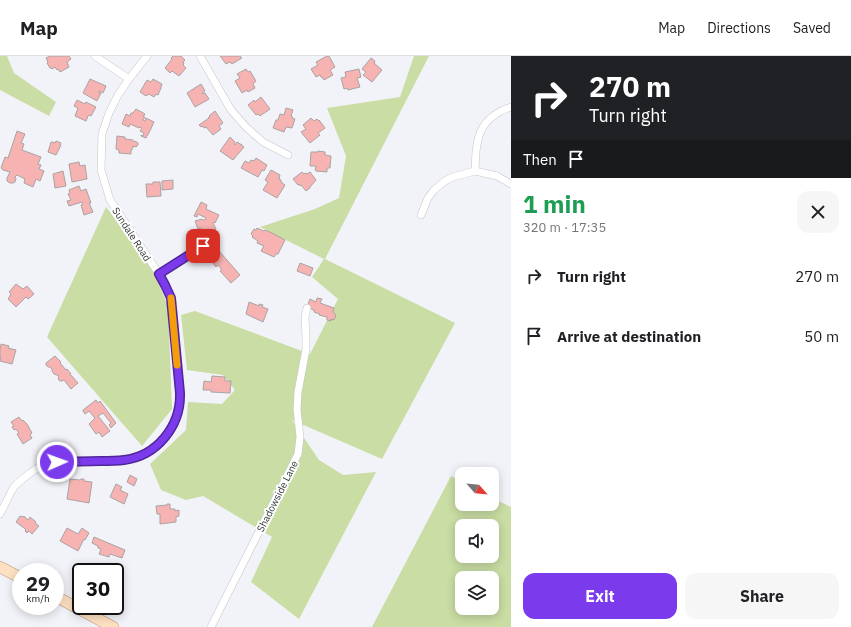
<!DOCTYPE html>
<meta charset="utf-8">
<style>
:root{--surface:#fff;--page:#f6f6f6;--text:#202124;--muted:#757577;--line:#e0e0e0;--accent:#7c3aed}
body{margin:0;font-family:"IBM Plex Sans",sans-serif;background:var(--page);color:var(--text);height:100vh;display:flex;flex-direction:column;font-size:15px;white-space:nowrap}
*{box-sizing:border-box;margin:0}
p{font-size:13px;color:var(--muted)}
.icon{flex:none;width:22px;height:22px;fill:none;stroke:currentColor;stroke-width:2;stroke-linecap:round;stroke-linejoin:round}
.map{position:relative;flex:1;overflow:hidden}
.drawer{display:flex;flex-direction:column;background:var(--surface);width:340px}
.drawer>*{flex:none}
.guide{background:#202124;color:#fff;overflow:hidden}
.needle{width:26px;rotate:117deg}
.buttons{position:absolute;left:455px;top:411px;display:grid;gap:8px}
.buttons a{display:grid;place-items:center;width:44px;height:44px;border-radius:8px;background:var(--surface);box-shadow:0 2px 10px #0003;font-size:20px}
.speed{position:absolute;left:12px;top:507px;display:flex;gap:8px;font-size:20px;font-weight:700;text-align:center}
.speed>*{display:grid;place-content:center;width:52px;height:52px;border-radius:50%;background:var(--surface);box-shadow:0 2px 10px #0003;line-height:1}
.speed small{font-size:10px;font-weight:400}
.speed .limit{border:2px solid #111;border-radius:6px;background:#fff;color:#111}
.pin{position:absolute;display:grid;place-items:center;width:34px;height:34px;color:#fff;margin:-17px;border-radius:8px;box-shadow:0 2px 6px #0006}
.me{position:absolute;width:44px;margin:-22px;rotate:88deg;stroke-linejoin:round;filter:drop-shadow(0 0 3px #0008)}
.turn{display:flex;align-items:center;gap:14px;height:84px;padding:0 12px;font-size:18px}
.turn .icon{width:52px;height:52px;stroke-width:2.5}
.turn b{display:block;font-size:28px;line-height:34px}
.then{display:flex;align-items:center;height:38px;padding:0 12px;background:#0003;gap:8px;font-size:15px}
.round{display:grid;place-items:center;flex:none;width:42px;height:42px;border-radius:12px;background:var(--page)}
.head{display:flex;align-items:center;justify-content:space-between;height:68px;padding:0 12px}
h1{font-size:24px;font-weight:700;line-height:30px;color:#1e9e55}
.cta{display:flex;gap:8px;margin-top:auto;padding:8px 12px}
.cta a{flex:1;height:46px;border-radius:12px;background:var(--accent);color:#fff;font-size:16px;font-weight:700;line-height:46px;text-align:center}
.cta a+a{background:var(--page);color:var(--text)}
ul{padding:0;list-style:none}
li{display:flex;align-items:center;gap:12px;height:60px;padding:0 12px}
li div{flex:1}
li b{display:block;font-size:15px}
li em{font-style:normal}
header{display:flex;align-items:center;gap:24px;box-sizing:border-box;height:56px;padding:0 20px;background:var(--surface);border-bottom:1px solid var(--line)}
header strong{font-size:19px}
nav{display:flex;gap:22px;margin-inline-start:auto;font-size:14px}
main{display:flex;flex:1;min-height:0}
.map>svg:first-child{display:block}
</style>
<header>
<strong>Map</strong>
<nav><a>Map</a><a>Directions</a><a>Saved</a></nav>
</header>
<main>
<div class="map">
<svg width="511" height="571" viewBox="0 0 511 571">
<rect width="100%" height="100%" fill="#f2f3f8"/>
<path fill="#c9dda4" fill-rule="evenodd" d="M0,0h7l7,17 42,29 -7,14 -49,-26z
M414,0h15l-104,203 130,64 -73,136 -90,-39 27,40 24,15 33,-3 -77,147 -48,-37 21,-45 -69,-41 -17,4 -25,-10 -11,-26 36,-34 2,-28 34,2 13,-14 -12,-15 -36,-5 -6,-55 14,-4 115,43 28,-55 -26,-22 12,-18 -64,-32 55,-18 24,-11 7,-42 -19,-48 73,-11z
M106,151l45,59 17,40 4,103 -30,37 -95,-109z
M451,420l11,6v22h30v-6l19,9v120h-139zM462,470h30v30h-30zM462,522h30v30h-30z"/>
<path fill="#f6b3b1" stroke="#a9a3a3" d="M50,0h19l2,3 -4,3 2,5 -9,5 -2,-3 -1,1 -2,-3 -3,2 -1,-1h-1l-3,-5 1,-1 -2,-4z
M173,0h8l4,4 -2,2 1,2 -1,1 3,3 -7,8 -7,-5 -2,2 -5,-5 7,-9 -1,-1z
M220,0h20l2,2 -10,6 -2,-2 -4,2z
M327,0h2l6,11 -5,3 3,5 -9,5 -2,-3h-1l-1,-2 -4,2 -5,-8 7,-4 -2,-3z
M371,2l4,3 -1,2 8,7 -10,12 -9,-7 3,-3 -4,-3z
M246,13l2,3 2,-1 6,10 -3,3 2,4 -7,4 -1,-2 -5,3 -7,-12 5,-3 -3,-4z
M359,13l2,8 -4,1 3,9 -12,3 -1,-2 -3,1 -3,-11 5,-1 -1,-5z
M90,23l16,7 -3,7 -4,-2v2h2l-4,8 -14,-8z
M153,23l9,5 -1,3v1l-3,7 -2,-1 -2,3 -5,-3 -1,1h-1l-1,1 -6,-4 7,-12 4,2z
M201,28l4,7 -3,2 1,1 2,-1 4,6 -14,8 -8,-14z
M261,41l9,12 -10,7 -2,-2 -2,1 -8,-10 6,-5 1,2z
M77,44l8,4 1,-2 10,5 -5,9 -2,-1 -1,1 -2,5 -11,-5 3,-8 -4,-2z
M286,52l7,2 -2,6h1v2l3,1 -3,9 -6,-1 -2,5 -11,-4 3,-8h2l2,-6 4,1z
M136,53l9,5 -2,3h2l-2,3 2,1 1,-3 8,4 -6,13h-1l-1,3 -5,-2v-1l2,1 1,-3 -4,-2 2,-3 -2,-1 -1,1 -9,-4 -1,3 -7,-3 4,-10 4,2 1,-3h2z
M215,55l8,12 -4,3 2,3 -8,6 -7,-8 -2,1 -1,-2 -2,1 -2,-2 10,-7h-1l2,-1 -1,-1z
M311,62l3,3 3,-2 2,2v-1l6,8 -7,5 2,2 -10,8 -9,-11 5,-3 -3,-4z
M17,75l8,3 -4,9 3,1 -2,6 19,7 -3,7 3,1 -2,4 5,2 -4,10 -4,-2 -3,8 -9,-4 1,-4 -8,-4 -2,2 1,2 -1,3 -2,1h-3l-3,-2v-3l3,-6 -7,-2 -2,-2 4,-11 3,1z
M117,80l8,1v2l8,1v1l4,1 1,1v2l-2,2 -3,-1v2h-1v2h-1v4l-12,-1v-3l-3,-1z
M230,81l5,5 -1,2 1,1 2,-3 5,3h-1l3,2 -11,13 -13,-9z
M56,85l5,2 -1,2h1l-5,10 -8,-3 3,-10h1l3,1z
M318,95l7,1v3l6,1 -1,12h-3v4l-11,-1 -1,-1 1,-4h-6l1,-14h7z
M256,102l11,7 -3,6 -2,-1 -4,7 -17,-9 4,-7 4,2 2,-3 3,1z
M79,106l1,4 5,-1 2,14 -15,3 -3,-18z
M271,114l9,5 -1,4 2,1v2l4,3 -8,13 -14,-8 5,-8 -3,-2z
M63,115l3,15 -11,2 -2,-14z
M302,116l2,2 2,-1 1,1 3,-2 6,8 -6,7v1l-4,3 -5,-6 -1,1 -1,-2 -1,1 -5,-6z
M173,124v9l-11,1v-9z
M153,126h7l1,14 -14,1 -1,-13h7z
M79,130l2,5 5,-2 5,14h-2l4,9 -9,3 -3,-10 2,-1 -1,-2 -13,4 -2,-5 4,-1 -3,-6 2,-1 -1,-3z
M201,146l6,3 -1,4 13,6 -4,8 -1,-1 -1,1 3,6 -2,1 1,4 -13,5 -2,-6 3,-1 -2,-4 -3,1 -3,-8 7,-2 1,1h2l1,-2 -8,-4 -1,3 -3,-1z
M257,172l7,3 1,-1 7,3 13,7 -7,14h-2l-2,3 -13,-6 3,-5 -7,-3 1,-2 -6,-4 1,-1 -2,-2 3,-5 2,1z
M219,195l21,24 -9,8 -11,-12 2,-1 -4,-5 -2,2 -6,-8z
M300,207l13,5 -3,8 -13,-5z
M16,228l7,5 4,-3 7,8 -6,5 -2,-2 -10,10 -8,-8 3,-5 -2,-2z
M317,242l5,1 -2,4 14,5 -1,4 3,3 -2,5 -3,-1v2l-4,-1v-3l-8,-2 1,-1 -6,-2v-2l-7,-3 3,-8 6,3z
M249,246l10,4v-2l4,1 -1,2 6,2 -5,13 -17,-8z
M1,288l8,2 -1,2 8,2 -4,14 -12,-3 1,-3 -1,-1v-8z
M55,300l6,6 -1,1 6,7 1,-1 4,5h-1l8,9 -7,6 -7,-9 -2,1h-2l-2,-2 1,-3 -2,-1 -3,-1 -2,-3v-2l-2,-2h-2l-2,-2v-2z
M212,320l13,1v4h6l-1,12 -19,-1v-2h-8l1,-9 7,1z
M96,344l2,3 2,-2 16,22 -5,5 -2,-3 2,-2 -8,-10 -5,3 12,15 -8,6 -3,-5 -3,2 -7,-10 6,-6 -6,-7 -4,3 -2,-3v-1z
M19,361l3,4 1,-1 4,4 5,9 -2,2 2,3 -9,6 -6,-10 2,-1 -3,-4 -2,1 -2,-3 2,-1 -3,-4z
M130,419l7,4 -3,7 -7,-4z
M70,423l10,1 1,-1h3v2l8,1 -3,21 -22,-4z
M116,428l6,3 -2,3 8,4 -4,10 -14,-7z
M167,448h3v5h5v2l4,-1v6l-3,1v5l-16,2v-10h-3l-1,-8 11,-1z
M20,460l3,1 1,-1 4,4 2,-3 6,5 -1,1 4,3 -7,8 -3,-3 -2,2 -2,-2 1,-1 -2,-2 -8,-6z
M67,472l11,6 4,-6 7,5 -4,7 -1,-1 -6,12 -18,-10z
M94,481l31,13 -3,8 -12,-4 -1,3 -10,-3 2,-5 -3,-1v-2l-6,-3z"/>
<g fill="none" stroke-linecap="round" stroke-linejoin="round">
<g stroke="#c4c6ca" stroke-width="5">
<path id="lane" d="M159,218l44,-28"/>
</g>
<g stroke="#c4c6ca" stroke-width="8">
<path id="street" d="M95,0l34,23
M200,0l31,54 15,17 17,15 25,13
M475,115c1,-30 2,-53 36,-64
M421,159l7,-17 6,-8 11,-9 8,-4 22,-6 22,5 14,8
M0,458c5,-9 9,-19 14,-27 5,-6 22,-19 29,-22 8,-3 18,-3 27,-3 35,-1 72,4 96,-26 10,-12 14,-27 14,-43l-9,-95 -12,-24 -49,-74 -9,-30 1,-36 7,-21 9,-18 11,-16 18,-23
M211,571l87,-173 2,-17 -3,-28 1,-17 8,-43v-11l-1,-21 2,-9"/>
</g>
<g stroke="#b89877" stroke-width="12">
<path id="primary" d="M0,511l21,11
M55,540l58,31"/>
</g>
<use href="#lane" stroke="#fff" stroke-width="3.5"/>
<use href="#street" stroke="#fff" stroke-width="7"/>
<use href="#primary" stroke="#fee1c2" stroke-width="11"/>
</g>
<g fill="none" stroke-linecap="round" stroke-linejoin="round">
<g stroke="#51269a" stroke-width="10">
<path id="route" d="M57,406c14,0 28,-1 43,-1 8,0 16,0 24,-1 33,-4 57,-34 56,-67l-9,-95 -6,-13 -6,-11 44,-28"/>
</g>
<use href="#route" stroke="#7c3aed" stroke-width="7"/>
<path stroke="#f59e0b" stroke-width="7" d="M171,242l6,67"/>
</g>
<g text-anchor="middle" stroke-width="4" stroke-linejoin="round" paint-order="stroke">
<g font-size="10" fill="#353637" stroke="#fff">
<text transform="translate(132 178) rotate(57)" y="4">Sundale Road</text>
<text transform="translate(277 440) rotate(-63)" y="4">Shadowside Lane</text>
</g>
</g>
</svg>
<div class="buttons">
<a><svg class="needle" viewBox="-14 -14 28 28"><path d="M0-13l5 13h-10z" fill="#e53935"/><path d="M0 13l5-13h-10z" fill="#757577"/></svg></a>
<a><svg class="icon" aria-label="sound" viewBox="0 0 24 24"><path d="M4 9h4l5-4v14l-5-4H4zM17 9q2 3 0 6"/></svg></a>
<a><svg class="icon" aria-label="layers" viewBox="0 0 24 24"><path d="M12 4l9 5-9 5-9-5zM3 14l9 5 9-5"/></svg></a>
</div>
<div class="speed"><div>29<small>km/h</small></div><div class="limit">30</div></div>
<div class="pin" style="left:203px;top:190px;background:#d93025"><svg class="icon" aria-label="arrive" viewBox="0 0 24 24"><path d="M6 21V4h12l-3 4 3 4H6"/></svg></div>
<svg class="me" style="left:57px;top:406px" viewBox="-20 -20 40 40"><circle r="17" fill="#7c3aed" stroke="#fff" stroke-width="3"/><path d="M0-11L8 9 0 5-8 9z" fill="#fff"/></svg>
</div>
<section class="drawer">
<div class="guide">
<div class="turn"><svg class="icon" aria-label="right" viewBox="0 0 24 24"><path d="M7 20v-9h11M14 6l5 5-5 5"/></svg><div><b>270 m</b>Turn right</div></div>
<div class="then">Then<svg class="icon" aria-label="arrive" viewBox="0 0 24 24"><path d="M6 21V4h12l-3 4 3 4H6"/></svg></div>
</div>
<div class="head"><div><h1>1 min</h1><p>320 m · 17:35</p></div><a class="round"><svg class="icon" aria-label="close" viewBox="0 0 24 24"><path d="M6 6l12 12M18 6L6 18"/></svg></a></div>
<ul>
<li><svg class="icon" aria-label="right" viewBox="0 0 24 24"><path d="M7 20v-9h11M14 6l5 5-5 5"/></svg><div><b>Turn right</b></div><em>270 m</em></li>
<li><svg class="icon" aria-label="arrive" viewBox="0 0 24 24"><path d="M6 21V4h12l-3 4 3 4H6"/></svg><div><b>Arrive at destination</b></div><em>50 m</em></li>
</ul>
<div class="cta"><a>Exit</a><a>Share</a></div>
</section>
</main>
